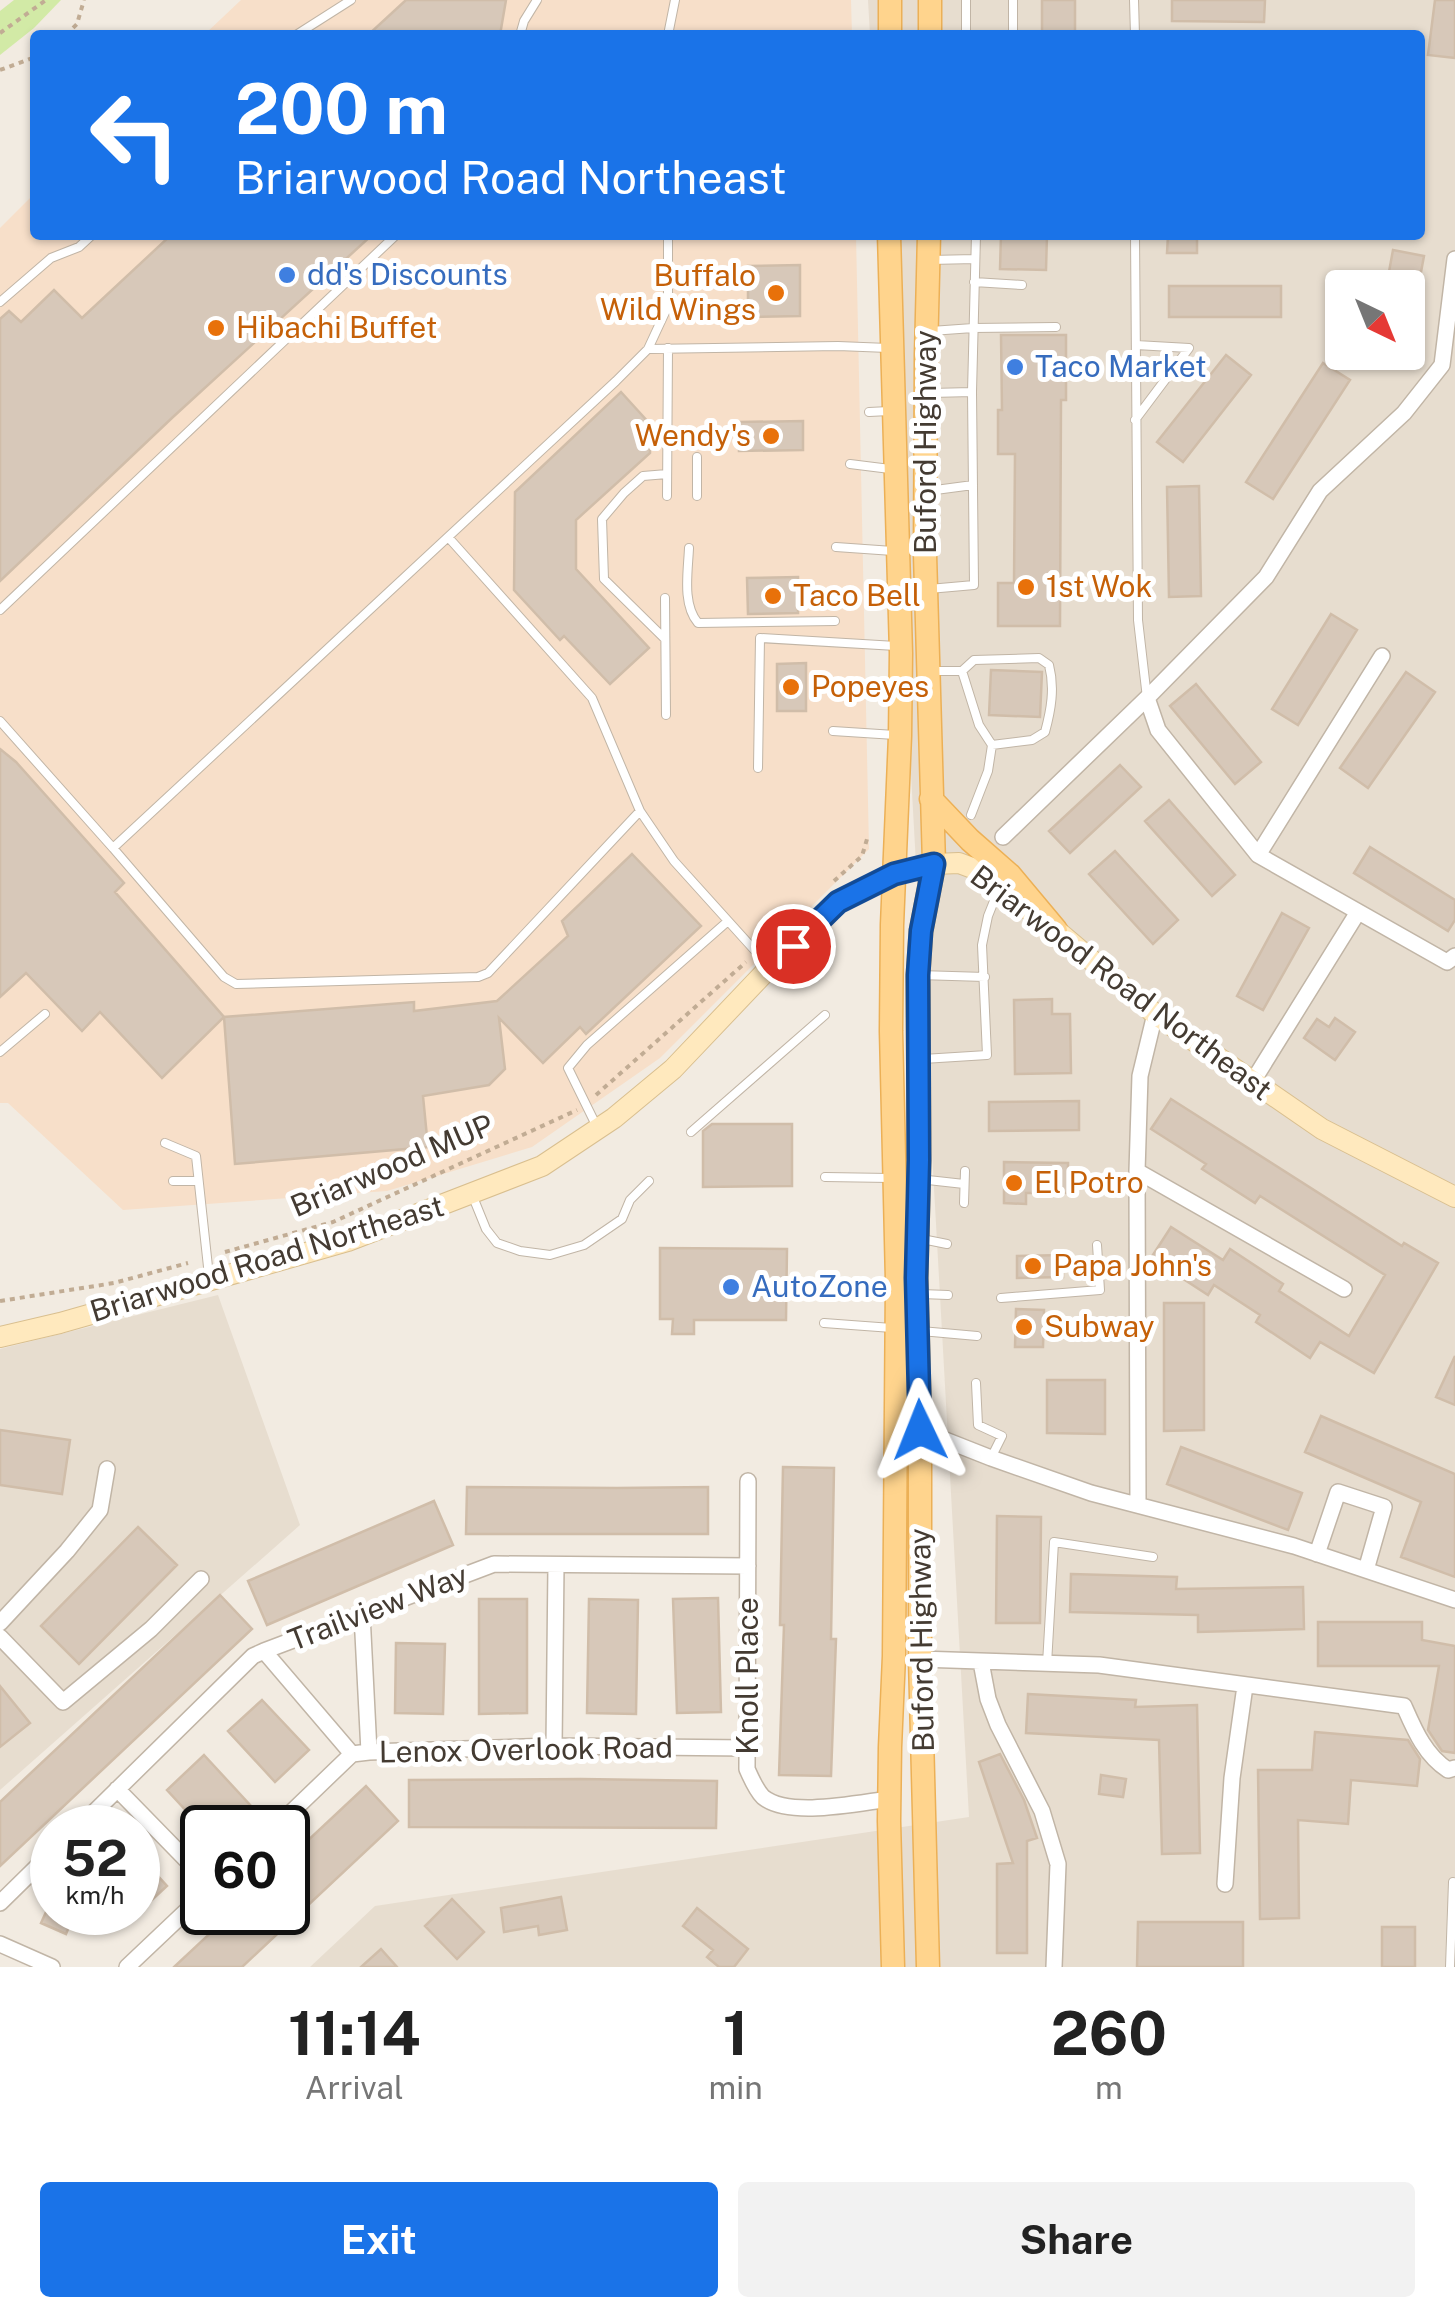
<!DOCTYPE html>
<style>
:root{--surface:#fff;--page:#f2f2f2;--text:#222;--muted:#767676;--accent:#1a73e8}
body{margin:0;font-family:"Public Sans",sans-serif;background:var(--page);color:var(--text);height:100vh;display:flex;flex-direction:column;font-size:38px;white-space:nowrap}
*{box-sizing:border-box;margin:0}
p{font-size:32px;color:var(--muted)}
.icon{flex:none;width:55px;height:55px;fill:none;stroke:currentColor;stroke-width:2;stroke-linecap:round;stroke-linejoin:round}
.map{position:relative;height:1967px;overflow:hidden}
.side{display:flex;flex-direction:column;background:var(--surface);flex:1}
.side>*{flex:none}
.hud{position:absolute;left:30px;top:30px;width:1395px;height:210px;border-radius:10px;box-shadow:0 2px 8px #0004;background:#1a73e8;color:#fff;overflow:hidden}
.needle{width:65px;rotate:137deg}
.buttons{position:absolute;left:1325px;top:270px;display:grid;gap:20px}
.buttons a{display:grid;place-items:center;width:100px;height:100px;border-radius:10px;background:var(--surface);box-shadow:0 2px 8px #0004;font-size:50px}
.speed{position:absolute;left:30px;top:1805px;display:flex;gap:20px;font-size:50px;font-weight:700;text-align:center}
.speed>*{display:grid;place-content:center;width:130px;height:130px;border-radius:50%;background:var(--surface);box-shadow:0 2px 8px #0004;line-height:1}
.speed small{font-size:25px;font-weight:400}
.speed .limit{border:5px solid #111;border-radius:15px;background:#fff;color:#111}
.pin{position:absolute;display:grid;place-items:center;width:85px;height:85px;color:#fff;margin:-42px;border:5px solid #fff;border-radius:50%;box-shadow:0 2px 10px #0007}
.me{position:absolute;width:110px;margin:-55px;rotate:358deg;stroke-linejoin:round;filter:drop-shadow(0 0 8px #0008)}
.turn{display:flex;align-items:center;gap:35px;height:210px;padding:0 40px;font-size:45px}
.turn .icon{width:130px;height:130px;stroke-width:2.5}
.turn b{display:block;font-size:70px;line-height:85px}
.eta{display:flex;justify-content:space-evenly;align-items:center;height:170px;text-align:center}
.eta b{font-size:60px;font-weight:700;line-height:70px}
.button{display:flex;gap:20px;margin-top:auto;padding:20px 40px}
.button a{flex:1;height:115px;border-radius:10px;background:var(--accent);color:#fff;font-size:40px;font-weight:700;line-height:115px;text-align:center}
.button a+a{background:var(--page);color:var(--text)}
.map>svg:first-child{display:block}
</style>
<div class="map">
<svg width="1455" height="1967" viewBox="0 0 1455 1967">
<rect width="100%" height="100%" fill="#f2ebe1"/>
<path fill="#e7ddcf" fill-rule="evenodd" d="M868,0h587v1967h-1145l65,-61 594,-89 -88,-1582h539v-200h-550zM1342,288h66v64h-66z
M218,1295l82,230 -300,265v-441z"/>
<path fill="#f7dfc9" d="M241,0h610l1,35h-648z
M35,193v42h821l13,614 -209,209 -128,89 -145,44 -264,19 -115,-107h-8v-875z"/>
<path fill="#d2eaa6" d="M14,0h47l-27,28 -34,27v-44z"/>
<path fill="#d7c8b9" stroke="#d0bda9" stroke-width="2.5" d="M406,0h100l-6,35h-132z
M1042,0h33v35h-33z
M1172,0h93l-1,22 -92,-1z
M1435,0h20v58l-27,-3z
M171,235h201l-199,182 -173,164v-262l9,-8 12,11 33,-32 28,28z
M1001,235h46l-1,35 -46,-1z
M1168,235h29v18h-30z
M1393,250l31,6 -6,32h-32z
M800,265v51l-52,1v-51z
M1169,286h112v31h-112z
M1001,335h65v65h-5l-1,226h-62v-43h16l1,-129h-17v-44h4z
M1226,355l25,20 -68,87 -26,-20z
M1323,363l27,17 -77,119 -27,-17z
M621,392l29,32v29l-74,67v49l73,79 -39,36 -46,-48 -4,4 -46,-50 1,-98z
M803,421v29l-64,1v-29z
M1199,486l2,110 -32,1 -2,-110z
M798,577v36l-50,1 -1,-36z
M1331,614l26,16 -59,95 -26,-16z
M806,663v48h-29v-47z
M991,670l51,2 -2,45 -51,-2z
M1406,672l29,20 -67,96 -28,-20z
M1196,684l65,78 -26,22 -65,-78z
M0,749l16,13 108,121 -9,9 109,125 -62,61 -62,-66 -18,19 -56,-58 -26,24z
M1120,765l21,22 -71,66 -21,-22z
M1169,800l66,75 -23,21 -67,-75z
M1370,847l85,53v20l-7,11 -94,-58z
M1115,851l63,69 -25,24 -64,-70z
M632,854l69,72 -115,108 -6,-7 -37,36 -44,-45 6,51 -16,16 -66,11 5,51 -193,17 -11,-147 190,-15v9l83,-10 71,-65 -6,-15z
M1282,913l27,15 -46,82 -26,-14z
M1052,999v15h18l1,59 -56,1 -1,-74z
M1335,1018l20,14 -20,28 -31,-22 13,-19 12,8z
M1171,1099l231,147 2,-3 34,20 -64,110 -54,-31 -10,16 -54,-36 4,-7 -46,-30 -6,10 -57,-37 20,-31 52,33 7,-11 53,35 -4,7 70,45 36,-61 -125,-79 -5,7 -53,-34 4,-5 -55,-35z
M1079,1101v29l-90,1v-29z
M712,1124h80v62l-89,1v-56z
M1004,1162l64,1v30h-42v11l-22,-1z
M660,1248l127,1 -1,71h-92v14h-22l1,-15h-13z
M1063,1255v22l-46,1v-22z
M1164,1303h40v127l-40,1z
M1016,1309l28,1 -1,37h-28z
M1455,1356v49l-19,-8z
M1047,1380h58v54l-58,-1z
M1321,1416l134,58v103l-54,-20 20,-55 -116,-50z
M0,1430l70,10 -8,54 -62,-9z
M1181,1447l121,46 -14,37 -121,-46z
M783,1467l51,1 -3,171h5l-5,137 -52,-1 5,-150h-4z
M467,1487l150,1 91,-1v47h-242z
M434,1501l19,44 -186,80 -19,-44z
M997,1516l44,1 -1,106h-44z
M138,1527l39,38 -98,99 -38,-38z
M1071,1574l106,3 -1,12 127,-2 1,42 -106,3v-17l-128,-3z
M220,1595l32,34 -252,237v-64z
M718,1598l3,114 -44,1 -4,-114z
M479,1599h48v114l-48,1z
M589,1599l49,1 -2,114 -49,-1z
M1318,1622h104v18l33,6v107l-13,-2 -14,-21 11,-64h-121z
M396,1643l49,1 -2,70 -48,-1z
M0,1686l30,37 -30,24z
M1028,1694l108,6 -1,7 62,-2 3,148 -38,1 -3,-114 -133,-7z
M262,1700l47,50 -34,32 -47,-51z
M1315,1732l93,8 12,19 -3,27 -66,-6 -3,44 -50,-4 1,98 -39,1 -2,-149h54z
M1000,1754l24,46 13,38 -10,3v112h-30v-89l16,-1 -34,-101z
M204,1755l47,51 -23,22h-26l-35,-38z
M1101,1775l25,4 -3,18 -24,-3z
M581,1779l136,2 -1,47 -307,-1v-47z
M366,1786l32,35 -156,146h-68l59,-55h55v-53z
M138,1854l29,32 -29,27z
M561,1897l6,33 -28,5 -1,-9 -34,6 -3,-24z
M452,1899l32,33 -27,27 -32,-33z
M697,1908l51,41 -14,18h-15l-12,-10 6,-7 -30,-24z
M46,1912h29l-9,22 -25,-11z
M1138,1922h105v45h-106z
M1382,1927h33v40h-33z
M381,1949l16,18h-36z"/>
<g fill="none" stroke-linecap="round" stroke-linejoin="round">
<g stroke="#c1b5a6" stroke-width="10">
<path id="lane" d="M1013,0v35
M1134,0l1,35
M296,35l55,-35
M520,35l4,-14 13,-21
M668,35l7,-35
M966,35v-35
M1135,235l3,385 9,78
M930,260l45,-1
M974,282l48,3
M0,302l51,-44 28,-11 13,-12
M931,331l42,-3 83,-1
M648,349l190,-3 50,2
M931,393l41,-1
M869,412l20,-1
M1135,420l54,-72 -53,-3
M850,464l40,5
M928,491l45,-6
M667,496l1,-148
M697,496v-39
M448,537l168,-156 32,-32 20,-43v-71
M836,547l57,4
M689,548c-1,24 -7,56 9,75l137,-2
M929,589l45,-4 -2,-193 4,-157
M665,598l1,117
M0,610l396,-375
M665,639l-61,-60 -2,-60 22,-26 19,-17 24,-2
M933,671h29l12,-11 65,-2 10,7c6,23 2,45 -4,67l-13,8 -40,5 -13,-20 -17,-54
M0,721l113,127
M833,731l62,4
M758,768l2,-130 136,8
M640,811l-152,162 -10,4 -242,7 -12,-7 -111,-129 335,-311 144,161 48,113 34,50 93,103
M971,815l17,-44 4,-26
M919,975l66,2
M0,1052l45,-38
M923,1059l64,-4 -5,-110 6,-29 10,-25
M596,1125l-28,-57 19,-23 141,-124
M691,1132l134,-117
M165,1143l31,13 13,120
M825,1177l65,1
M919,1179l45,5
M173,1181h25
M473,1197l13,32 11,14 23,8 30,4 34,-10 38,-26 8,-19 19,-19
M964,1203l1,-32
M922,1239l25,5
M921,1294l27,1
M1001,1298l99,-8 -3,-45
M824,1323l68,5
M921,1331l56,5
M976,1383l2,42 24,11 -11,22
M1047,1664l7,-122 99,15
M1450,1967l3,-85"/>
</g>
<g stroke="#c1b5a6" stroke-width="18">
<path id="street" d="M1147,698l11,32 100,125 189,107 8,-6
M1003,837l144,-139 119,-121 54,-86 84,-78 38,-48 13,-106
M1258,855l124,-199
M1253,1081l105,-169
M1137,1171l207,118
M920,1430l71,28 100,35 203,53 161,54
M748,1481l-1,288c4,9 9,21 16,28 26,21 94,6 126,2
M1138,1505l-1,-334 3,-95 15,-62
M1317,1554l21,-62 46,15 -18,63
M362,1614l7,138
M0,1623l67,-72 33,-41 7,-41
M0,1637l63,65 88,-73 50,-50
M264,1651l88,103
M920,1659l179,6 305,41c11,25 21,49 44,64l7,-2
M981,1662l7,37 10,26 44,86 16,53 -4,103
M554,1746l2,-181
M117,1789l85,87
M78,1828l175,-172 11,-5 230,-87 254,2
M275,1828l77,-74 17,-2 185,-6 193,2
M1225,1884l7,-106 13,-92
M0,1903l52,-51
M0,1944l52,23
M127,1967l75,-71"/>
</g>
<g stroke="#d9bf8f" stroke-width="22">
<path id="secondary" d="M0,1337l60,-14 288,-82 194,-75 72,-48 59,-49 97,-102 69,-65 55,-29 40,-9 25,-1 16,6 81,61 99,84 167,115 133,68"/>
</g>
<g stroke="#ecb056" stroke-width="25">
<path id="primary" d="M890,0v35
M930,35v-35
M889,235l12,418 -1,83 -8,189 -1,106 6,250 -3,375 -4,91 -1,74 4,146
M931,799l39,41 40,35 46,55
M928,1967l-8,-308v-229l-4,-151 3,-119 -1,-185 3,-44 13,-67 -9,-310 1,-200 3,-119"/>
</g>
<path stroke="#c1ac94" stroke-width="4" stroke-dasharray="5 5" stroke-linecap="butt" d="M0,33l46,-33
M66,35l11,-11 7,-24
M0,70l35,-13
M834,881l28,-25 5,-17
M596,1095l150,-133
M225,1252l108,-30 244,-112
M0,1301l114,-18 74,-20"/>
<use href="#lane" stroke="#fff" stroke-width="8"/>
<use href="#street" stroke="#fff" stroke-width="15"/>
<use href="#secondary" stroke="#ffe9be" stroke-width="20"/>
<use href="#primary" stroke="#ffd48d" stroke-width="22"/>
</g>
<g fill="none" stroke-linecap="round" stroke-linejoin="round">
<g stroke="#114b97" stroke-width="25">
<path id="route" d="M793,946l45,-44 56,-28 40,-10 -13,67 -3,44 1,185 -3,118 4,152"/>
</g>
<use href="#route" stroke="#1a73e8" stroke-width="18"/>
</g>
<g fill="#3f7fe0" stroke="#fff" stroke-width="4">
<circle cx="287" cy="275" r="10"/>
<circle cx="1015" cy="367" r="10"/>
<circle cx="731" cy="1287" r="10"/>
</g>
<g fill="#e8710a" stroke="#fff" stroke-width="4">
<circle cx="776" cy="293" r="10"/>
<circle cx="216" cy="328" r="10"/>
<circle cx="771" cy="436" r="10"/>
<circle cx="1026" cy="587" r="10"/>
<circle cx="773" cy="596" r="10"/>
<circle cx="791" cy="687" r="10"/>
<circle cx="1014" cy="1183" r="10"/>
<circle cx="1033" cy="1266" r="10"/>
<circle cx="1024" cy="1327" r="10"/>
</g>
<g text-anchor="middle" stroke-width="10" stroke-linejoin="round" paint-order="stroke">
<g font-size="30" fill="#366cbe" stroke="#fff" text-anchor="start">
<text x="307" y="285">dd's Discounts</text>
<text x="1035" y="377">Taco Market</text>
<text x="751" y="1297">AutoZone</text>
</g>
<g font-size="30" fill="#c56008" stroke="#fff" text-anchor="start">
<text x="756" y="286" text-anchor="end">Buffalo<tspan x="756" dy="34">Wild Wings</tspan></text>
<text x="236" y="338">Hibachi Buffet</text>
<text x="751" y="446" text-anchor="end">Wendy's</text>
<text x="1046" y="597">1st Wok</text>
<text x="793" y="606">Taco Bell</text>
<text x="811" y="697">Popeyes</text>
<text x="1034" y="1193">El Potro</text>
<text x="1053" y="1276">Papa John's</text>
<text x="1044" y="1337">Subway</text>
</g>
<g font-size="30" fill="#443b32" stroke="#fff">
<text transform="translate(926 442) rotate(-90)" y="10">Buford Highway</text>
<text transform="translate(1121 983) rotate(37)" y="10">Briarwood Road Northeast</text>
<text transform="translate(392 1166) rotate(-23)" y="10">Briarwood MUP</text>
<text transform="translate(267 1259) rotate(-17)" y="10">Briarwood Road Northeast</text>
<text transform="translate(378 1608) rotate(-21)" y="10">Trailview Way</text>
<text transform="translate(922 1640) rotate(-91)" y="10">Buford Highway</text>
<text transform="translate(748 1676) rotate(-90)" y="10">Knoll Place</text>
<text transform="translate(526 1750) rotate(-1)" y="10">Lenox Overlook Road</text>
</g>
</g>
</svg>
<div class="buttons">
<a><svg class="needle" viewBox="-14 -14 28 28"><path d="M0-13l5 13h-10z" fill="#e53935"/><path d="M0 13l5-13h-10z" fill="#767676"/></svg></a>
</div>
<div class="speed"><div>52<small>km/h</small></div><div class="limit">60</div></div>
<div class="pin" style="left:793px;top:946px;background:#d93025"><svg class="icon" aria-label="arrive" viewBox="0 0 24 24"><path d="M6 21V4h12l-3 4 3 4H6"/></svg></div>
<svg class="me" style="left:920px;top:1430px" viewBox="-20 -20 40 40"><path d="M0-17L14 15 0 8-14 15z" fill="#1a73e8" stroke="#fff" stroke-width="4"/></svg>
<div class="hud">
<div class="turn"><svg class="icon" aria-label="left" viewBox="0 0 24 24"><path d="M17 20v-9H6M10 6l-5 5 5 5"/></svg><div><b>200 m</b>Briarwood Road Northeast</div></div>
</div>
</div>
<section class="side">
<div class="eta">
<div><b>11:14</b><p>Arrival</p></div>
<div><b>1</b><p>min</p></div>
<div><b>260</b><p>m</p></div>
</div>
<div class="button"><a>Exit</a><a>Share</a></div>
</section>
